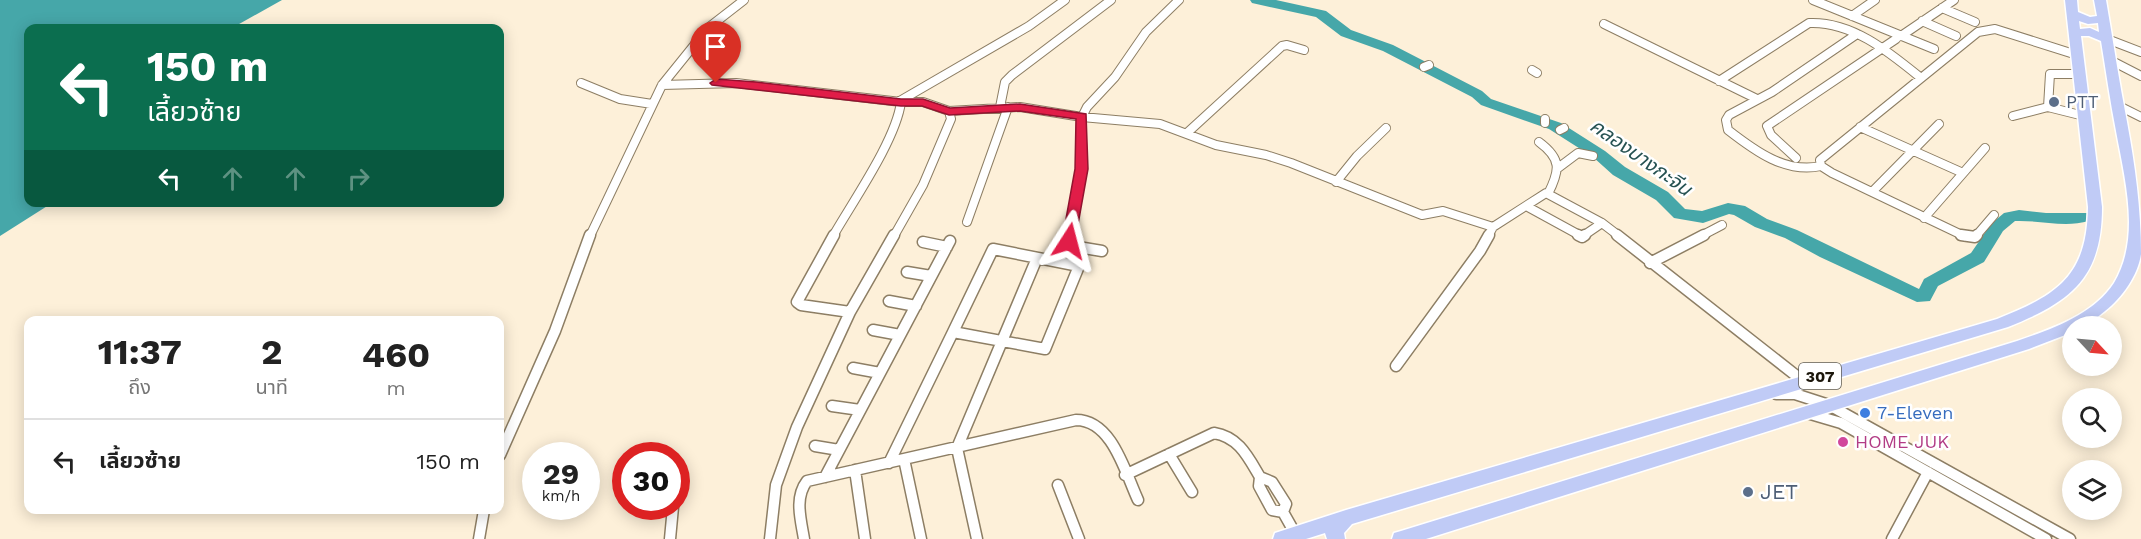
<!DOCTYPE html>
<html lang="th">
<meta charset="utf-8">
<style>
:root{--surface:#fff;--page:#f6f6f6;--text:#222;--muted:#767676;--line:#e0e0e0}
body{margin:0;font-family:"Work Sans","Noto Sans Thai",sans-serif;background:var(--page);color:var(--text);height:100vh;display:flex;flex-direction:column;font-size:22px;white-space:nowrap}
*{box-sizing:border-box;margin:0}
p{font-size:20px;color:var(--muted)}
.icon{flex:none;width:33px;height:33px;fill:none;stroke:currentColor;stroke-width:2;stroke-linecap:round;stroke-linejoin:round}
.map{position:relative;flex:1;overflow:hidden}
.panel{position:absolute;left:24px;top:316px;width:480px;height:198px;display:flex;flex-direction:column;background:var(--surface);border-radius:12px;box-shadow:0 3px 15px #0003}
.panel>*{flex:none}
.banner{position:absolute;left:24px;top:24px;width:480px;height:183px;border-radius:12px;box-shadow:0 3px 15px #0003;background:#0b6e4f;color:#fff;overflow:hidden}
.needle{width:39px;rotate:116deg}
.buttons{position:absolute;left:2062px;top:316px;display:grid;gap:12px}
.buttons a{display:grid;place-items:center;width:60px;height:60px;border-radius:50%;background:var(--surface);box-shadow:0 3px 15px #0003;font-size:30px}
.speed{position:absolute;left:522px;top:442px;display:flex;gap:12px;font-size:30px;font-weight:700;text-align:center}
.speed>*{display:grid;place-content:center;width:78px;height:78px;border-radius:50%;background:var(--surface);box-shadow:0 3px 15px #0003;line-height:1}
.speed small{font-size:15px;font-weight:400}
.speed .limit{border:9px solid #d22;background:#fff;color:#111}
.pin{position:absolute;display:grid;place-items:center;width:51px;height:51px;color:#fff;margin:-62px -26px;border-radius:50% 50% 50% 0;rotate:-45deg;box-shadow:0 0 6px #0007}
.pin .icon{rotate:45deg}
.me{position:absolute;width:66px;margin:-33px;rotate:9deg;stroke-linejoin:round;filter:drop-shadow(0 0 4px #0008)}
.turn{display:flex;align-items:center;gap:21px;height:126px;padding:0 24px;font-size:27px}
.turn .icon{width:78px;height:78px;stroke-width:2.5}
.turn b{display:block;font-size:42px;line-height:51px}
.lanes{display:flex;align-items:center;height:57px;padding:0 24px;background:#0003;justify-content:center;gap:30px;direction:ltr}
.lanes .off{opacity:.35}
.eta{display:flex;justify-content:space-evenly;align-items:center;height:102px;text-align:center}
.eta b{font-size:36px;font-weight:700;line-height:42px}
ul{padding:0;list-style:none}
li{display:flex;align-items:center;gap:18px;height:84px;padding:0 24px;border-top:2px solid var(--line)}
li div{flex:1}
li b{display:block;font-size:22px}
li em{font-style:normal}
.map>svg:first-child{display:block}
</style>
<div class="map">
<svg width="2141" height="539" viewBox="0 0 2141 539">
<rect width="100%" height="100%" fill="#fdf0d9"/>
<path fill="#46a7a9" d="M0,0h282l-50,28h-204v174l24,1 -52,33z"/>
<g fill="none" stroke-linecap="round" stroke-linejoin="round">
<path fill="#46a7a9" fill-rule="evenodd" d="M1250,0h26l50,11 25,19 42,15 89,46 9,8 70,24 44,28 20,16 43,25 17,17 17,2 26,-8 17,3 22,13 30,11 122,59 5,-10 47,-26 20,-29 13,-11 15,-3 27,3h43l3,4 -3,4c-25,7 -49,-1 -74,0l-12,10 -19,31 -46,24 -8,15 -13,1 -97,-45 -35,-19 -30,-11 -21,-12 -5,-1 -26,9 -29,-5 -18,-18 -43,-25 -20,-18 -44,-28 -68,-24 -9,-8 -89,-46 -42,-15 -25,-19 -64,-14z"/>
<g stroke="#8d7e64" stroke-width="10">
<path id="minor-far1" d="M1813,0l121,49
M1942,8l33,14
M1852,16l23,-16
M1922,21l34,15
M1604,24l153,75
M1901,36l53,-36
M2107,39l34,13
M2110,60l31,16
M1424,67l5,-2
M1532,70l5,3
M2079,74h-29l-2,33 36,9
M1719,81l90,-58c43,-2 80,29 112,55
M581,83l39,16 32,5
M662,85l74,-2 165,19h22l26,9 71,-4 62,10 78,7 56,21 50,10 25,8 131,52 21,-4 50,16
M898,102l131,-76 36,-26
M2117,105l24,12
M1000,107l5,-25 7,-7 99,-75
M2013,116l35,-9
M1545,119v4
M1860,127l103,46
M1560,130l4,-2
M1187,133l95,-87 5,-1 17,5
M1539,142c23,17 21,28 9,52
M1796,158l-25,-23 -4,-9 129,-87
M1821,166c-35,8 -66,-15 -93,-36l-2,-10 3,-5 43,-23 85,-58
M1558,168l20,-15 15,3
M1336,182l21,-26 29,-28
M1872,192l67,-68
M1528,207l53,29
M1924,218l61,-70
M967,222l41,-115
M590,236l72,-151 46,-57 36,-28
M833,236c20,-35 63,-96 68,-134
M894,236l29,-51 28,-66 -2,-8
M1070,236l12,-67v-52l5,-10 28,-30 31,-45 33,-32
M1488,236l5,-9 53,-34 56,30 17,13
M1583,236l19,-13
M1701,236l21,-11
M1964,236l-132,-63 -11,-7 -1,-6 158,-128 17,-3 82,26
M1976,236l18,-21"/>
</g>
<g stroke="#8d7e64" stroke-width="13">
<path id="minor" d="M834,235l-37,67 4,3 49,7
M1070,235l-1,6 9,6 24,4
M1578,235l4,2 3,-2
M1617,235l186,146
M1961,235l14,2 2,-2
M923,242l24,5
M993,249l86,17 -34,83 -92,-17z
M1650,263l54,-28
M907,272l24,4
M889,301l27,5
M873,330l27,5
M1396,366l84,-115 9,-16
M853,368l27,5
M1776,394h19l34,11 241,134
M832,406l28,4
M1807,413l34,10 205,116
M815,446l24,4
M1169,454l23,38
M500,455l55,-124 35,-96
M904,459l17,80
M889,463l64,-131
M855,470l10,69
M676,471l1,-4
M1125,475l89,-42c25,4 34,24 46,44
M825,477l125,-236
M1260,477l12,5 14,22 -3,8 -11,-2 -13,-24z
M1058,485l21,54
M1283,512l13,23
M479,539l5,-29
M670,539l3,-32
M770,539l6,-54 21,-58 53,-115 44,-77
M804,539c-3,-19 -10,-41 3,-58l269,-61c36,0 49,52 62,80
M977,539l-20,-91 80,-190
M1892,539l36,-67"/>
</g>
<g stroke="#fff" stroke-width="3">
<path id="primary" d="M2065,0h12l1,12 12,5 7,-1 -3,-16h12c7,41 13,81 21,122 8,43 14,87 14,132 -3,21 -19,44 -36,57 -10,8 -19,16 -32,16v5l-44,17 -603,190h-34l2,-6 7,-2 616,-190c35,-12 76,-26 97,-58 27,-45 11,-103 2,-152 -6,-30 -10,-60 -15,-90l-12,-5h-8l21,171c0,72 -32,95 -94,120l-656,197 -8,9 1,6h-18l-2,-6 -19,6h-33l2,-6 71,-23 651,-191c60,-24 90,-42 91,-112zM2079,21l9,3 10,-1 1,9 -9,-4 -10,1z"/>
</g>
<use href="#minor-far1" stroke="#fff" stroke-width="8"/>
<use href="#minor" stroke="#fff" stroke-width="10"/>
<use href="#primary" fill="#c0cbf6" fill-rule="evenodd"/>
</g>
<path fill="#e11d48" stroke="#92132f" stroke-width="1.5" d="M716,79l40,3 145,17h22l27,9 70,-4 66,10 2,55 -13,72 -6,5 -7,-5 13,-72 1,-50 -56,-8 -71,4 -27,-9h-21l-189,-21 -2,-2z"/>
<g fill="#5c6f8a" stroke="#fff" stroke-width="2">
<circle cx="2054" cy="102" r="6"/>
<circle cx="1748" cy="492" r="6"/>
</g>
<circle fill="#3f7fe0" stroke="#fff" stroke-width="2" cx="1865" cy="413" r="6"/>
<circle fill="#d1479c" stroke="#fff" stroke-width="2" cx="1843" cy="442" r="6"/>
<g text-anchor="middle" stroke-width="5" stroke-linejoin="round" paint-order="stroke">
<rect fill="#fff" stroke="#5f5c54" stroke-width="1.5" x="1799" y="363" width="42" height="26" rx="4.5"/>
<g font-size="16" font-weight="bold" fill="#1b160b">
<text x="1820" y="382">307</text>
</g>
<g font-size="18" fill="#4e5e75" stroke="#fff" text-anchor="start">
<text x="2066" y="108">PTT</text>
</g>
<g font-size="18" fill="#366cbe" stroke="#fff" text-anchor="start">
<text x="1877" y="419">7-Eleven</text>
</g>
<g font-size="18" fill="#b23c85" stroke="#fff" text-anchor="start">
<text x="1855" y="448">HOME JUK</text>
</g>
<g font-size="20" font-style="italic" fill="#265252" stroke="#fff">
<text transform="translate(1641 157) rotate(35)" y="7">คลองบางกะจีน</text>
</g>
<g font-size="21" fill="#4e5e75" stroke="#fff" text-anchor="start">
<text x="1760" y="499">JET</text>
</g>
</g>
</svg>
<div class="buttons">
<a><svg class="needle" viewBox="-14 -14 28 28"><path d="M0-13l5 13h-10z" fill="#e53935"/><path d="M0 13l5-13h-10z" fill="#767676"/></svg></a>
<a><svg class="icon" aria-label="search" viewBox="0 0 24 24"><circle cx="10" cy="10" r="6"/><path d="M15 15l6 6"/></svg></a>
<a><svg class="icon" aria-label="layers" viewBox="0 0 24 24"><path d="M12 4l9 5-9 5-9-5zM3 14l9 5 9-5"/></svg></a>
</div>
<div class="speed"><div>29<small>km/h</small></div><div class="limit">30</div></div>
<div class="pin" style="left:716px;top:83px;background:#d93025"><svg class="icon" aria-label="arrive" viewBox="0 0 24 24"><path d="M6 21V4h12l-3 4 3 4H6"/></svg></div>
<svg class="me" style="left:1069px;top:241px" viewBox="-20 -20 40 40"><path d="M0-17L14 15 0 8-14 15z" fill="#e11d48" stroke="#fff" stroke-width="4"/></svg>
<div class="banner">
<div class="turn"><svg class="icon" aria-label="left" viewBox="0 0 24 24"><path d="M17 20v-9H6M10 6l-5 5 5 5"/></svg><div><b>150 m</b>เลี้ยวซ้าย</div></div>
<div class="lanes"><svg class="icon" aria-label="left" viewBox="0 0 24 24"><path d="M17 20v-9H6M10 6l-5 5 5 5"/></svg><svg class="icon off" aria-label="ahead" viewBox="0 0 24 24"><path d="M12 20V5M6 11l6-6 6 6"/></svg><svg class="icon off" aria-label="ahead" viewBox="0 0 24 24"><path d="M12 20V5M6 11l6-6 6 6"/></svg><svg class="icon off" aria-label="right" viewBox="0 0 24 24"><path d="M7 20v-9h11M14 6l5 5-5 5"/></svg></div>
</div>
<section class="panel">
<div class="eta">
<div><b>11:37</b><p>ถึง</p></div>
<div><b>2</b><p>นาที</p></div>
<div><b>460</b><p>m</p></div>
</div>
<ul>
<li><svg class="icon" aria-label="left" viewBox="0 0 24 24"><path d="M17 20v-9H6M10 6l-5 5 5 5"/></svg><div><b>เลี้ยวซ้าย</b></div><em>150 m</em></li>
</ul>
</section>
</div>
